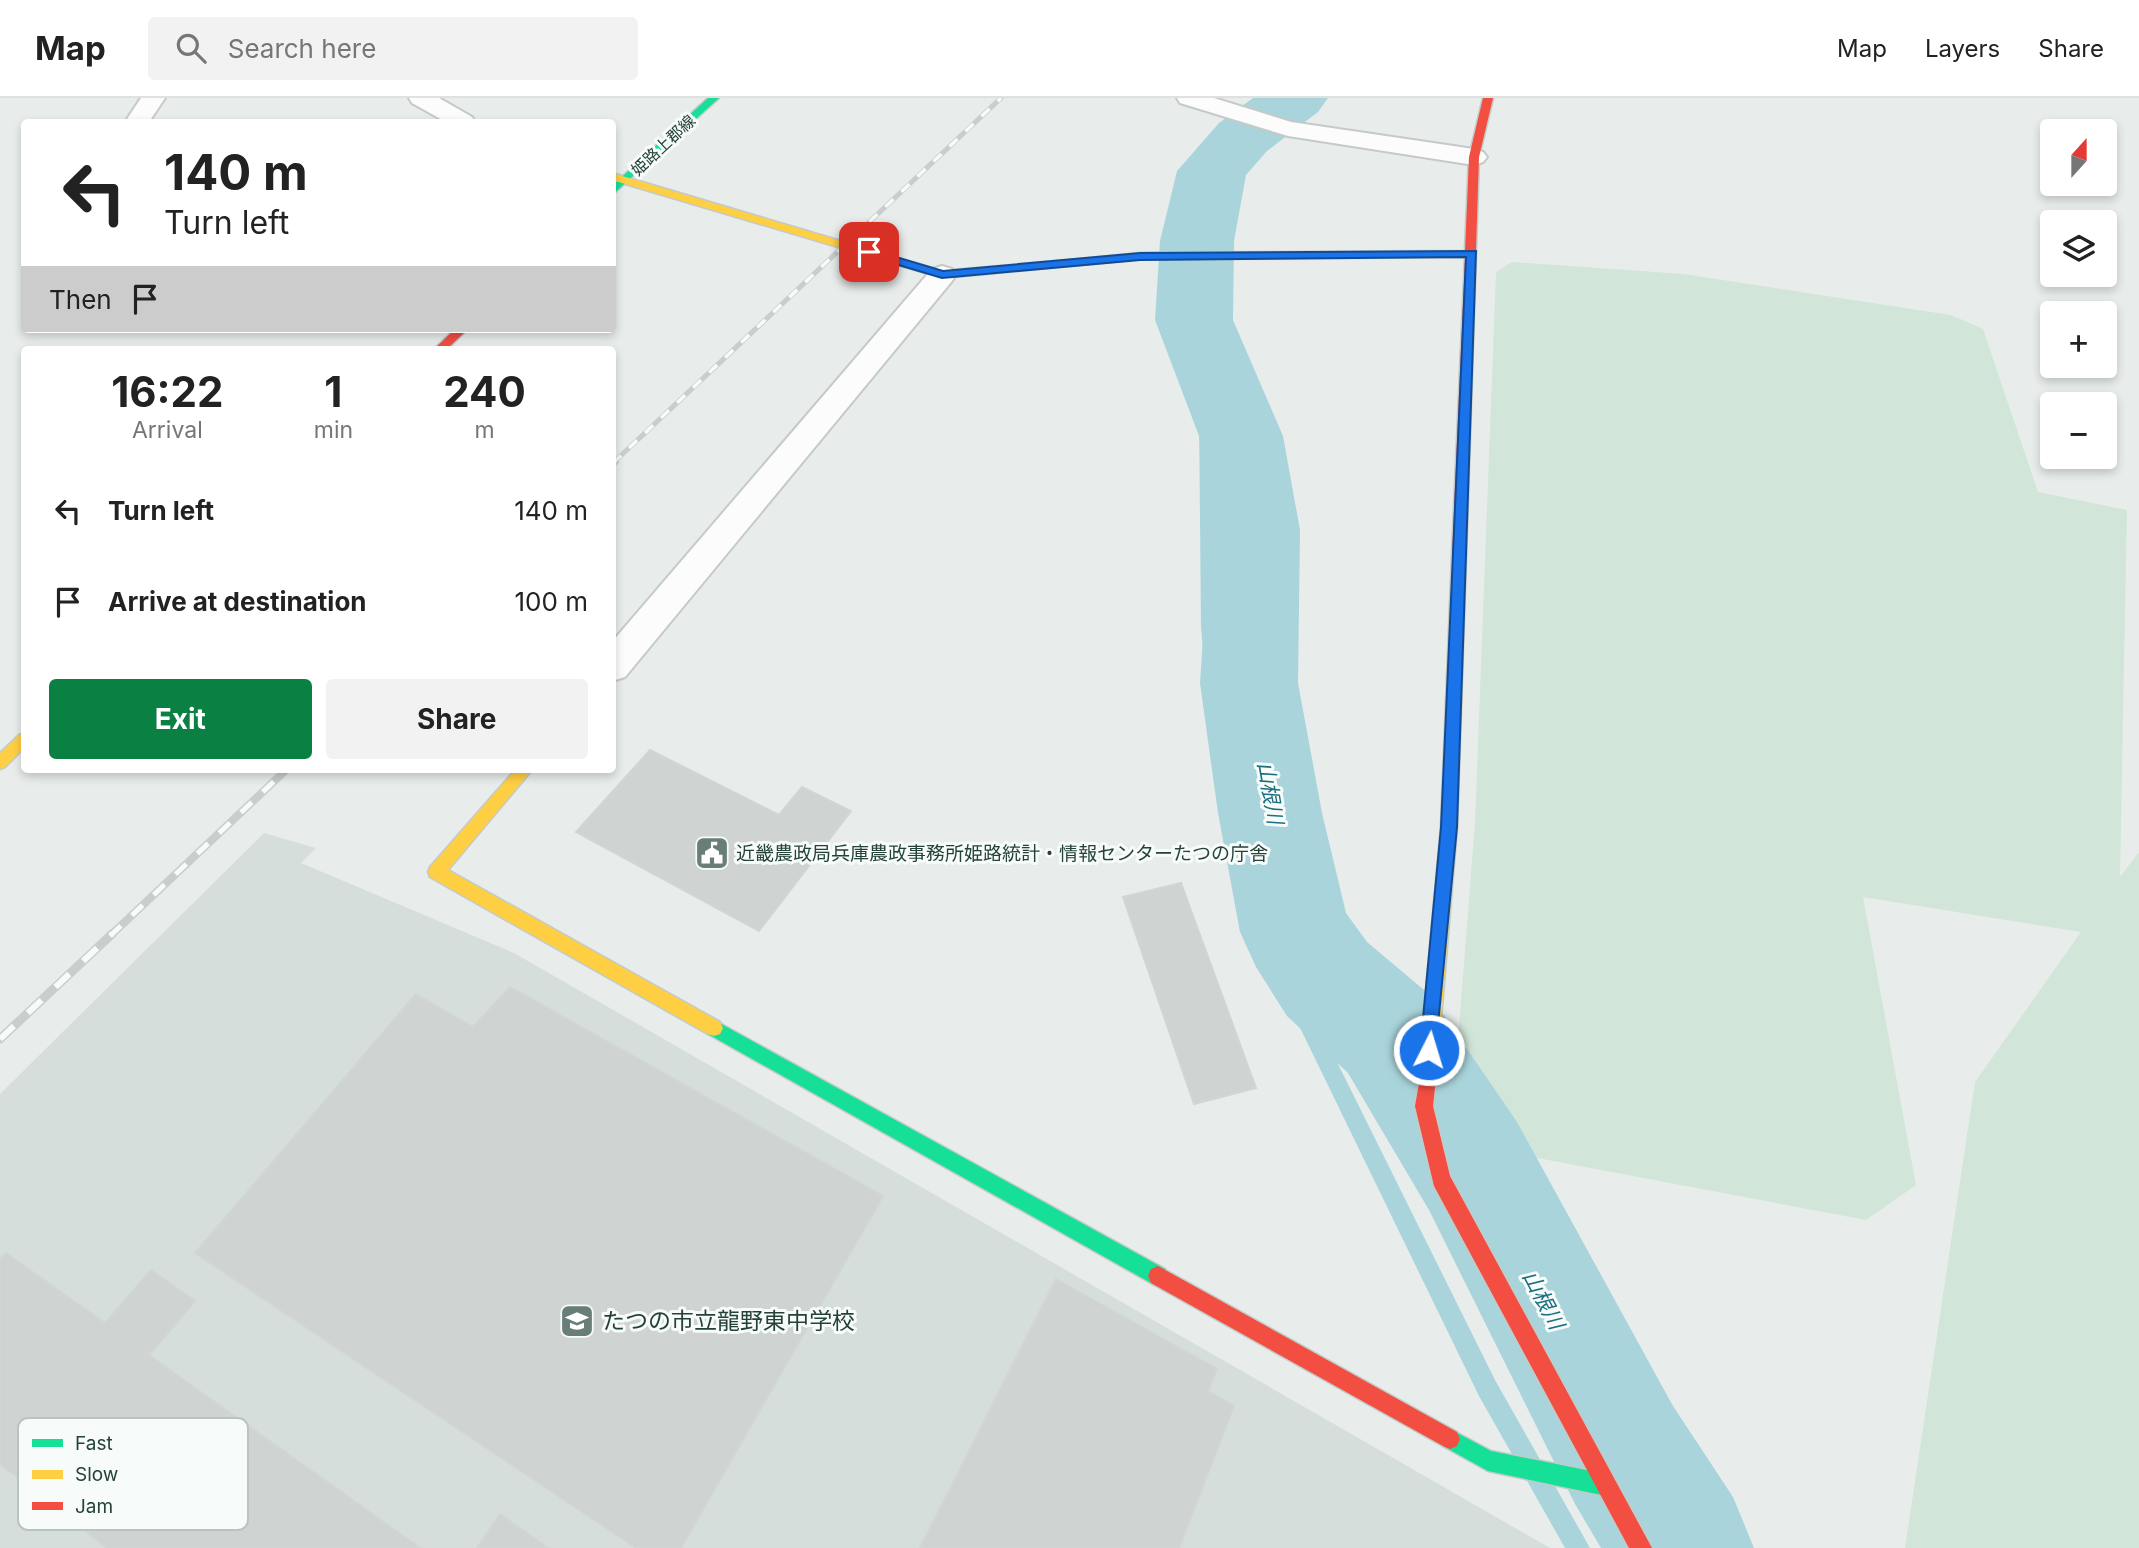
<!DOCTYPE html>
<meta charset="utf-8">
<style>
:root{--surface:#fff;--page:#f2f2f2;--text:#222;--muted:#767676;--line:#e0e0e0;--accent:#0b8043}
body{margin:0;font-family:Inter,"Noto Sans JP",sans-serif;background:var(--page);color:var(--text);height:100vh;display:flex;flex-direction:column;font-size:26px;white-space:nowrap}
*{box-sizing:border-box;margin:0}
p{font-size:23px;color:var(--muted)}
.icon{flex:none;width:38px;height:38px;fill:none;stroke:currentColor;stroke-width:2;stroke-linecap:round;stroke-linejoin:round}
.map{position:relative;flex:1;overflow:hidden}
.details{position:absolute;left:21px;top:248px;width:595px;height:427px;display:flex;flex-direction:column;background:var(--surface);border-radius:7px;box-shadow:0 4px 10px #0003}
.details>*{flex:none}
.hud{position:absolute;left:21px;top:21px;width:595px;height:214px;border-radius:7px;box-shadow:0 4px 10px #0003;background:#fff;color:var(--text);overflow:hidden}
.needle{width:46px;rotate:21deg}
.tools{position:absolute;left:2040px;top:21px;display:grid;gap:14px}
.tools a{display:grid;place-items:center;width:77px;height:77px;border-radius:7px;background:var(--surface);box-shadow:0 4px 10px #0003;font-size:35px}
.pin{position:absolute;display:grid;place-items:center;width:60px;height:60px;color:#fff;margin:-30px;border-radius:14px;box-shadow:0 4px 10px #0006}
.me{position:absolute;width:77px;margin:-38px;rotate:5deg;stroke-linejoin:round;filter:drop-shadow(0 0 5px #0008)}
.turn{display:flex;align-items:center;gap:24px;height:147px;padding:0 28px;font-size:32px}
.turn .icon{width:91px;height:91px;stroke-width:2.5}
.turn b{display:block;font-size:49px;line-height:60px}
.then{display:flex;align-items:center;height:66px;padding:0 28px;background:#0003;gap:14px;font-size:26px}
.eta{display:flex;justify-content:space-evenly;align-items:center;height:119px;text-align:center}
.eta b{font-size:42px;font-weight:700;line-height:49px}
.cta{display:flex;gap:14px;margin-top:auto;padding:14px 28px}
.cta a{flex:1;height:80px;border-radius:7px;background:var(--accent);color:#fff;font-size:28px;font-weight:700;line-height:80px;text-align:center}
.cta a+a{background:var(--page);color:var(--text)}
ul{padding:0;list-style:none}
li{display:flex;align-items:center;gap:21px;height:91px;padding:0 28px}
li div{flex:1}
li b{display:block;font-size:26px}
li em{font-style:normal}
header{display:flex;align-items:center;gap:42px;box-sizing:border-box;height:98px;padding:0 35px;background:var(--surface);border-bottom:2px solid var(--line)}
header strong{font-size:33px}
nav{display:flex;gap:38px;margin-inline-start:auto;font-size:24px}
.search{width:490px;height:63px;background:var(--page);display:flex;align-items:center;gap:18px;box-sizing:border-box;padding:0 24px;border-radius:7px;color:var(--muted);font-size:26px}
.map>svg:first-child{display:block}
</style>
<header>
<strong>Map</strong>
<div class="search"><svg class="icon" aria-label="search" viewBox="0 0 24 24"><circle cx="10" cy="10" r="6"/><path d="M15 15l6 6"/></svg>Search here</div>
<nav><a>Map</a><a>Layers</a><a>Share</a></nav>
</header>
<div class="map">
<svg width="2139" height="1450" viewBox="0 0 2139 1450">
<rect width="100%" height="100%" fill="#e8edeb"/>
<path fill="#d6dedb" d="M264,735l52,15 -15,15 213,90 1036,595h-1550v-454z"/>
<path fill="#d1e6d8" d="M1512,164l172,12 267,41 32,14 55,163 89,18 -7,367 19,-25v696h-234l70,-466 106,-150 -218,-35 53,288 -50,35 -382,-72 4,-45 -32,-38 19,-242 21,-551z"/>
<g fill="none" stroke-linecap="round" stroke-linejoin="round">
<path fill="#a9d4db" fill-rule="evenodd" d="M1220,282l7,5 -14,26 4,216 6,66 31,202 241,485 95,168h-25l-86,-152 -243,-500 -29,-203 -6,-66 -2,-216 16,-29z"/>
<path fill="#a9d4db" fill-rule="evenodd" d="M1253,0h75l-10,14 -51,39 -21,24 -12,66 -1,79 50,116 17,94 -2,153 24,130 24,100 21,29 63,53 87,127 156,284 60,91 21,51h-153l-26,-44 -146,-294 -81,-137 -61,-57 -31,-49 -16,-35 -22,-119 -18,-130 10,-153 -11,-94 -44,-116 5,-79 17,-70 42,-48z"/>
</g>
<path fill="#cfd4d2" stroke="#d1d6d4" stroke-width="2" d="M650,652l129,65 23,-28 49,24 -92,120 -183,-99z
M1181,785l75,205 -62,16 -71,-207z
M510,889l373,209 -202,352h-45l-441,-295 221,-259 57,33z
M6,1155l99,70 46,-53 44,31 -46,54 271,193h-313l-107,-84v-205z
M1056,1181l161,90 -9,22 26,15 -55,142h-259z
M500,1416l48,34h-71z"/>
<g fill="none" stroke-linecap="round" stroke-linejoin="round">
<g stroke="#c5cac8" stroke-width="4">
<path id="street" d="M141,0h24l-16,24h-24z
M409,0h30l33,19 3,5h-29l-34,-19z
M1177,0h37l77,24 183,27 9,3 4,5 -4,5 -9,3 -186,-29 -108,-33z
M942,168l10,3 4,6 -4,6 -327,396 -13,4v-39l320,-373z"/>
</g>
<g stroke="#c3cbc8" stroke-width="3">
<path id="fast" d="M708,0h11l-107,97v-9z
M714,922l451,249 3,7 -3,7 -7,3 -7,-3 -443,-249 -3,-6 3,-6z
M1450,1331l41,22 115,23 7,4 4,7 -4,7 -7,4 -118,-25 -45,-25 -3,-7 3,-7z"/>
</g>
<g stroke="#c3cbc8" stroke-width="3">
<path id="slow" d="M612,75l330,98 138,-12 6,3 -6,3 -138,13 -330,-98z
M1459,453l7,5 -9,271 -21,251 -3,6 -6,3 -6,-3 -3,-6 23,-251 11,-271z
M24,635v15l-19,19 -5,2v-16l19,-18z
M515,672h17l-84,100 272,152 3,6 -3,6 -6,2 -6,-2 -278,-157 -2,-5 2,-5z"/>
</g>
<g stroke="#c3cbc8" stroke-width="3">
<path id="jam" d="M1483,0h10l-14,59 -13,399 -7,5 -7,-5 13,-299 -325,2 -60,6 -6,-3 6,-3 60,-6 325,-2 4,-94z
M455,231h13l-22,21h-13z
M1427,971l6,3 3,6 -3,28 17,70 202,372h-23l-195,-362 -19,-80 6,-34z
M1158,1168l299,166 3,7 -3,7 -7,3 -7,-3 -292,-163 -3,-7 3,-7z"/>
</g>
<use href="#street" fill="#fcfcfc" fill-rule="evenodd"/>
<use href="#fast" fill="#16e098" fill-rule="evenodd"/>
<use href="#slow" fill="#ffcf43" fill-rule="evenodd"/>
<use href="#jam" fill="#f24e42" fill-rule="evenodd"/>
<g stroke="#c9cdcc" stroke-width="5">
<path id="rail-far2" d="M613,365l388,-365"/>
</g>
<g stroke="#c9cdcc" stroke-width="8">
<path id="rail-far1" d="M612,366l3,-3
M110,838l176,-166"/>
</g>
<g stroke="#c9cdcc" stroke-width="9">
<path id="rail" d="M0,941l112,-105"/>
</g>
<use href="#rail-far2" stroke="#f7fbf9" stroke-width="3.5" stroke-dasharray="11" stroke-linecap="butt"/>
<use href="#rail-far1" stroke="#f7fbf9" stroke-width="5" stroke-dasharray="15" stroke-linecap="butt"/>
<use href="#rail" stroke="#f7fbf9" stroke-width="6" stroke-dasharray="19" stroke-linecap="butt"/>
</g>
<path fill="#1a73e8" stroke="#114b97" stroke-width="2" d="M869,151l74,22 197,-18 336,-2 -19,576 -22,229 -6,3 -7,-3 -2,-6 21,-223 25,-570 -326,3 -198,18 -77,-23v-5z"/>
<defs>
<g id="civic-square" transform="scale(1.75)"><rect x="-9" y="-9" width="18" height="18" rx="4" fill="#697e78" stroke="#f7fbf9"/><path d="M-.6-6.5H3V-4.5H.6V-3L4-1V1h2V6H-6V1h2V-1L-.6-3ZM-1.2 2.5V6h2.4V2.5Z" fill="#fff"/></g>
<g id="school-square" transform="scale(1.75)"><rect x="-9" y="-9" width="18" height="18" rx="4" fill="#697e78" stroke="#f7fbf9"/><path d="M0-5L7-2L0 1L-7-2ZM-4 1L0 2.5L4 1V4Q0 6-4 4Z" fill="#fff"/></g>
</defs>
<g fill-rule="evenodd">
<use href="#civic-square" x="712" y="755"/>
<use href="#school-square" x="577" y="1223"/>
</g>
<g text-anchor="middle" stroke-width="6" stroke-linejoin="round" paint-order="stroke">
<g font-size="16" fill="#24423a" stroke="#f7fbf9">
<text transform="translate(663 47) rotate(-43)" y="6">姫路上郡線</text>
</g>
<g font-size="19" fill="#24423a" stroke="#f7fbf9" text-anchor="start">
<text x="736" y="762">近畿農政局兵庫農政事務所姫路統計・情報センターたつの庁舎</text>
</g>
<g font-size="21" font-style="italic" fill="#1c6f80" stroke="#f7fbf9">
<text transform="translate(1270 695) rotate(80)" y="7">山根川</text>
<text transform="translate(1543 1202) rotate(62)" y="7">山根川</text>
</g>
<g font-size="23" fill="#24423a" stroke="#f7fbf9" text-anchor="start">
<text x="602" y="1231">たつの市立龍野東中学校</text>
</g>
</g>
<rect x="18" y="1320" width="230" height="112" rx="10" fill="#f7fbf9" stroke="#b8c4c0" stroke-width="2"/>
<rect x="32" y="1341" width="31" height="8" fill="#16e098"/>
<rect x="32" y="1372" width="31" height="9" fill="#ffcf43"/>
<rect x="32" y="1404" width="31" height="8" fill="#f24e42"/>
<g font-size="19" fill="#24423a">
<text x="75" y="1352">Fast</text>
<text x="75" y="1383">Slow</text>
<text x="75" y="1415">Jam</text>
</g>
</svg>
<div class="tools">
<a><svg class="needle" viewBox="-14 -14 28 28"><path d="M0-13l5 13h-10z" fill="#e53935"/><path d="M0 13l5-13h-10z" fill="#767676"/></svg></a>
<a><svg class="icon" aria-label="layers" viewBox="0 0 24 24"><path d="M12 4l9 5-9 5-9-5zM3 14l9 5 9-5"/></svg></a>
<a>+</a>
<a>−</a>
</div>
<div class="pin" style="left:869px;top:154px;background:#d93025"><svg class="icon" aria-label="arrive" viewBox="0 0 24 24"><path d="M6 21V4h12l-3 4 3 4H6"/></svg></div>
<svg class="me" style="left:1429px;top:952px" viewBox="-20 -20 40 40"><circle r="17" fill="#1a73e8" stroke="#fff" stroke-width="3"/><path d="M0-11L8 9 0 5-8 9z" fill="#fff"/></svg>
<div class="hud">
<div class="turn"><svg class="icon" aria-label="left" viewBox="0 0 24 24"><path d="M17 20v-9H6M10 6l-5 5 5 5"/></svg><div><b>140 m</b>Turn left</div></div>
<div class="then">Then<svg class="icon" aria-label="arrive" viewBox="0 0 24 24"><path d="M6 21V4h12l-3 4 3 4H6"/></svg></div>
</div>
<section class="details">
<div class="eta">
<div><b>16:22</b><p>Arrival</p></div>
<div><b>1</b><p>min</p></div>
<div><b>240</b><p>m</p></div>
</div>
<ul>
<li><svg class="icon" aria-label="left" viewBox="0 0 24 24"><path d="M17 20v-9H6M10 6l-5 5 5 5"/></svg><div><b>Turn left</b></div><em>140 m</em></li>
<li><svg class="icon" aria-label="arrive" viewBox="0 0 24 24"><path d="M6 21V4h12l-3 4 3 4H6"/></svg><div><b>Arrive at destination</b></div><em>100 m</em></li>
</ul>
<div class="cta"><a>Exit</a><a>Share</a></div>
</section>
</div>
